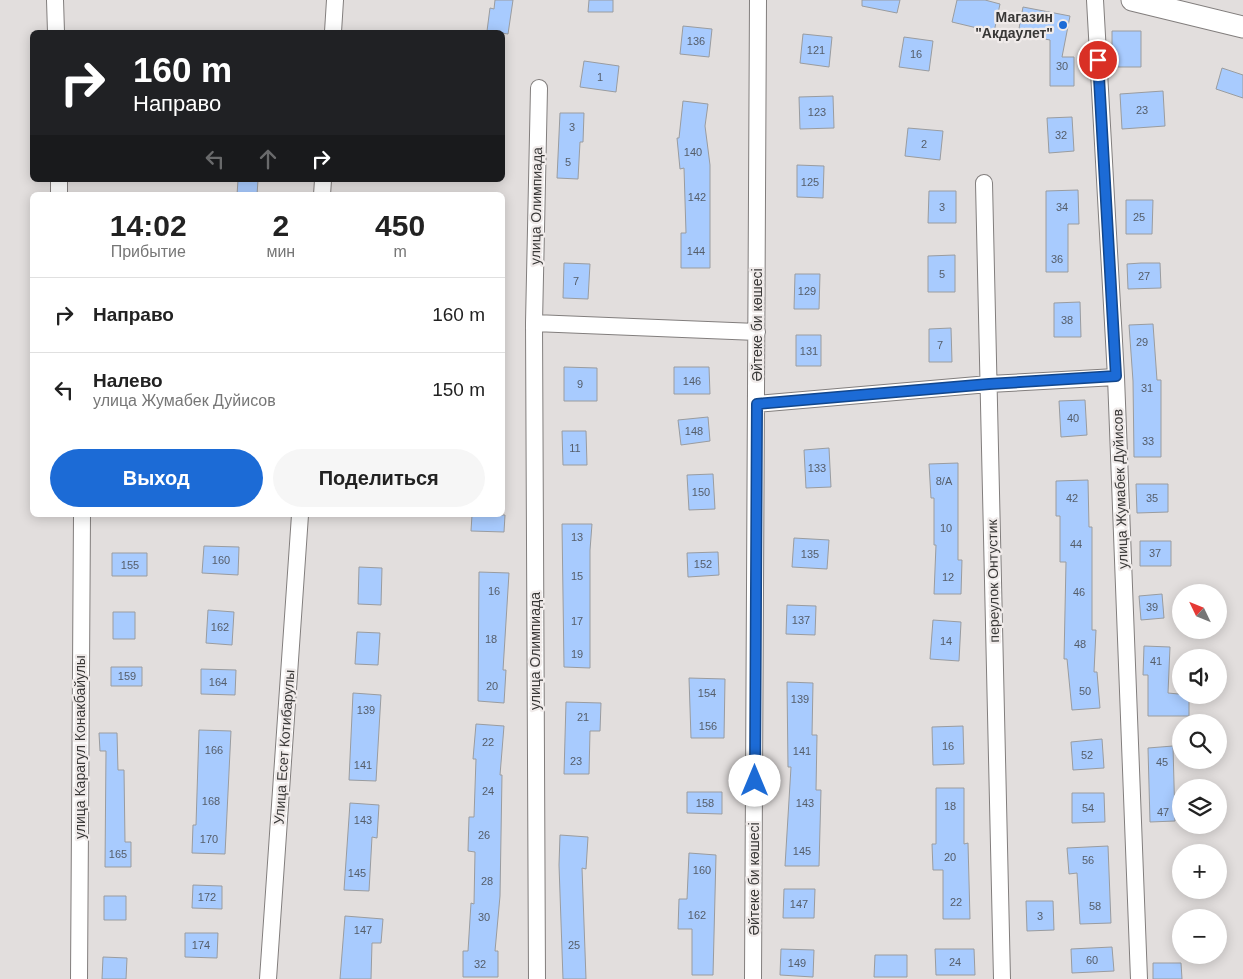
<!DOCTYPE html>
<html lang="ru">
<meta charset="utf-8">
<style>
:root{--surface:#fff;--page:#f6f6f6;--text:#222;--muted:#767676;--line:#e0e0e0;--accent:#1c6bd6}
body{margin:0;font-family:Helvetica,sans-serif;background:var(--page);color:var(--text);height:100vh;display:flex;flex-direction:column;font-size:19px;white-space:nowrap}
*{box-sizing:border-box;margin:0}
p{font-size:16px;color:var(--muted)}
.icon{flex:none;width:28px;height:28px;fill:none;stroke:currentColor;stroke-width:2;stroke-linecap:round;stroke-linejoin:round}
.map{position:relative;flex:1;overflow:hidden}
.panel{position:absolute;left:30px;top:192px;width:475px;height:325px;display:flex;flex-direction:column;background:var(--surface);border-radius:8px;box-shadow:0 2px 12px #0003}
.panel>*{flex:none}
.hud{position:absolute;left:30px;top:30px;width:475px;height:152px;border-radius:8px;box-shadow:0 2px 12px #0003;background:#202124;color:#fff;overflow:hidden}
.needle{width:32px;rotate:313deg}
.fabs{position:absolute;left:1172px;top:584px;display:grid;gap:10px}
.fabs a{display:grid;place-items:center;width:55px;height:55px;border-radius:50%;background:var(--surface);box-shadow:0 2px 12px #0003;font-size:25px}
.pin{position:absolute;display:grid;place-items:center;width:42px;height:42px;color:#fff;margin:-21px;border:2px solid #fff;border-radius:50%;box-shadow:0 1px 5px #0007}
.me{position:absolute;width:55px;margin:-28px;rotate:0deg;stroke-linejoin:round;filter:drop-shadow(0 0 4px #0008)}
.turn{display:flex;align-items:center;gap:18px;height:105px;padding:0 20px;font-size:22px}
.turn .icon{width:65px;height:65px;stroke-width:2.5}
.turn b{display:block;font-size:35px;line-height:42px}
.lanes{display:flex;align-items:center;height:48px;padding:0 20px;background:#0003;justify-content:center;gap:25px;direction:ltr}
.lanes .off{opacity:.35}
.eta{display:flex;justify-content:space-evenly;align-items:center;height:85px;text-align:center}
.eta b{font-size:30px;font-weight:800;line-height:35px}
.button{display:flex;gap:10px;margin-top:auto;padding:10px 20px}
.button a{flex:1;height:58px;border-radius:30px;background:var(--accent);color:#fff;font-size:20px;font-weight:800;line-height:58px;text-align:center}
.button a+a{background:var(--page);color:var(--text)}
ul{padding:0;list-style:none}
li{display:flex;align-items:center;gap:15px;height:75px;padding:0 20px;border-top:1px solid var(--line)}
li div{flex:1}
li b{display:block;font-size:19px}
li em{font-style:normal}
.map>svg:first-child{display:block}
</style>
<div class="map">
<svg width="1243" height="979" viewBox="0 0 1243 979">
<rect width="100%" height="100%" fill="#e2dedd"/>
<path fill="#a8cbfe" stroke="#9a9c9f" d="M495,0h18l-5,34 -21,-3 3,-23 4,1z
M589,0h24v12h-25z
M862,0h38l-3,13 -35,-7z
M957,0h28l15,4 -6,28 -42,-10z
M1023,7l47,9 -8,41h12v29h-24v-46l-32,-6z
M683,26l29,3 -3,28 -29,-3z
M1112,31h29v36h-29z
M803,34l29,3 -3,30 -29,-4z
M904,37l29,4 -4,30 -30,-4z
M584,61l35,5 -3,26 -36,-5z
M1222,68l21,7v23l-27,-9z
M1163,91l2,35 -43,3 -2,-35z
M833,96l1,32 -34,1 -1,-32z
M683,101l25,3 -3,22 5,39v103h-29v-35h5l-2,-65 -4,1 -3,-31h2z
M560,113h24l-1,29h-3l-2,37 -21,-1z
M1072,117l2,34 -25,2 -2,-35z
M908,128l35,3 -3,29 -35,-4z
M797,165l27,1 -1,32 -26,-1z
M238,180h20l-1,15h-20z
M1078,190l1,34h-11v48h-22v-81z
M929,191h27v32h-28z
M1126,200h27l-1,34h-26z
M955,255v37h-27v-36z
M564,263l26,1 -2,35 -25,-1z
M1141,263h19l1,25 -33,1 -1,-25z
M795,274h25l-1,35h-25z
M1080,302l1,35h-27v-34z
M1153,324l4,56h4v77h-27l-1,-76 -4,-56z
M951,328l1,34h-23v-33z
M796,335h25v31h-25z
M564,367l33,1v33h-33z
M674,367h35l1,27h-36z
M1085,400l2,35 -26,2 -2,-36z
M708,417l2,24 -29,4 -3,-25z
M562,431h24l1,34h-24z
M829,448l2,39 -25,1 -2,-38z
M958,463v97h4l-1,34h-27l2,-49h-2v-47h-3l-2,-34z
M713,474l2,35 -26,1 -2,-35z
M1088,480l1,47h3v103h4l-2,42h3l3,36 -28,2 -5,-51h-3l2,-97h-6v-46h-4v-35z
M1136,484h32v28l-31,1z
M472,515h33l-1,17 -33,-1z
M562,524h30l-2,26v118l-26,-1z
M794,538l35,2 -2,29 -35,-2z
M1140,541h31v25h-31z
M204,546l35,1 -1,28 -36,-2z
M718,552l1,23 -31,2 -1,-24z
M112,553h35v23h-35z
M359,567l23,1 -1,37 -23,-1z
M479,572l30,1 -6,97h3l-2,33 -26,-2z
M1162,594l2,24 -23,2 -2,-24z
M787,605l29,1 -1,29 -29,-1z
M208,610l26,2 -2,33 -26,-2z
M113,612h22v27h-22z
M933,620l28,2 -2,39 -29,-2z
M357,632l23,1 -2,32 -23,-1z
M1144,646l26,1 -2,46 21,2v21h-41v-41h-5z
M111,667h31v19h-31z
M201,669l35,1 -1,25 -34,-1z
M689,678l36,1 -1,59h-33z
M787,682l26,1 -1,52h5l-1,55h5l-2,76h-34l6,-99h-3z
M353,693l28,2 -5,86 -27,-1z
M566,702l35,1 -1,28h-10l-1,43h-25z
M476,724l28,2 -4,49h2l-2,121 -5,55h3v26h-35v-26h5l3,-48 3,1 1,-52 -7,-1 1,-34h5l2,-58h-3z
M963,726l1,38 -31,1 -1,-38z
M199,730l32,1 -6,123 -33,-1 1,-28h3z
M99,733h18l1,37h6l1,72h6v25h-26l1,-116h-6z
M1102,739l2,29 -31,2 -2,-28z
M1173,746l2,75 -25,1 -2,-74z
M936,788h28v56l4,-1 2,76h-27v-49h-10l-1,-26h4z
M687,792h35v22l-35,-1z
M1072,793h32l1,29 -33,1z
M350,803l29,2 -2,33 -5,-1 -3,54 -25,-1z
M560,835l28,2 -2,32 -4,-1 4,111h-23l-4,-114z
M1108,846l3,77 -31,1 -3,-51 -8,1 -2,-26z
M689,853l27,2 -3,120h-21v-46h-14l1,-30h8z
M193,885l29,1v23l-30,-1z
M784,889h31l-1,29h-31z
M104,896h22v24h-22z
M1026,901h27l1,29 -27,1z
M345,916l38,3 -2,24h-9l-1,36h-31z
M185,933h33l-1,25 -32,-1z
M1112,947l2,24 -42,2 -1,-24z
M781,949l33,1 -1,27 -33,-2z
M935,949h39l1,26h-39z
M875,955h32v22h-33z
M103,957l24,1 -1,21h-24z
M1153,963h28l1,16h-29z"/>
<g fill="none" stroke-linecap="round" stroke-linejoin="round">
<g stroke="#827e7d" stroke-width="18">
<path id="minor" d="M55,0l1,32
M1095,0l21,377 23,602
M333,32l2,-32
M59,180v15
M984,183l18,796
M322,195l1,-15
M534,323l5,-235
M757,404l232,-20 127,-7
M79,979l3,-464
M268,979l32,-464
M537,979l-3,-656 223,9
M753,979l5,-979"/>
</g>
<g stroke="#827e7d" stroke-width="23">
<path id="major" d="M1132,0l111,27"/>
</g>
<use href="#minor" stroke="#fff" stroke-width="16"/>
<use href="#major" stroke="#fff" stroke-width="21"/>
</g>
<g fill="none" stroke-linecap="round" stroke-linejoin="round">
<g stroke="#12468b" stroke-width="12">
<path id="route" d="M755,781l2,-377 232,-20 127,-8 -18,-316"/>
</g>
<use href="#route" stroke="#1c6bd6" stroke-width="9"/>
</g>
<circle fill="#1c6bd6" stroke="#f0ebea" stroke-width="2" cx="1063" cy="25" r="5"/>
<g text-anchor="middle" stroke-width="4.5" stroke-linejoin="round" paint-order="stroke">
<g font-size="11" fill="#555d69">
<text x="696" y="45">136</text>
<text x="816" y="54">121</text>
<text x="916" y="58">16</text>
<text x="1062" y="70">30</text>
<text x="600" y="81">1</text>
<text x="1142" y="114">23</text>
<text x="817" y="116">123</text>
<text x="572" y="131">3</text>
<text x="1061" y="139">32</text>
<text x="924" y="148">2</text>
<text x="693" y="156">140</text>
<text x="568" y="166">5</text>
<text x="810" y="186">125</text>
<text x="697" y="201">142</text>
<text x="942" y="211">3</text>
<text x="1062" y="211">34</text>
<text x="1139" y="221">25</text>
<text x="696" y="255">144</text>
<text x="1057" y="263">36</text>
<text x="942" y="278">5</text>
<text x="1144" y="280">27</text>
<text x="576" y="285">7</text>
<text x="807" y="295">129</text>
<text x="1067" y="324">38</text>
<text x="1142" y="346">29</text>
<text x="940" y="349">7</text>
<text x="809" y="355">131</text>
<text x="692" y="385">146</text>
<text x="580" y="388">9</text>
<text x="1147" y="392">31</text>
<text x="1073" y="422">40</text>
<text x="694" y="435">148</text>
<text x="1148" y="445">33</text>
<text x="575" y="452">11</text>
<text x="817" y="472">133</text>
<text x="944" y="485">8/А</text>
<text x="701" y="496">150</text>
<text x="1072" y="502">42</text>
<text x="1152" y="502">35</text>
<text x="946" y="532">10</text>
<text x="577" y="541">13</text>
<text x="1076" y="548">44</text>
<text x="1155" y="557">37</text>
<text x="810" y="558">135</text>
<text x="221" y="564">160</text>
<text x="703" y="568">152</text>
<text x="130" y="569">155</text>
<text x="577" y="580">15</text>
<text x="948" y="581">12</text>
<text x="494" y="595">16</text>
<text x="1079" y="596">46</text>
<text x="1152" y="611">39</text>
<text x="801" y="624">137</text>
<text x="577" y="625">17</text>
<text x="220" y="631">162</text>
<text x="491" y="643">18</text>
<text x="946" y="645">14</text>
<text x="1080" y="648">48</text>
<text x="577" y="658">19</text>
<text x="1156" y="665">41</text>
<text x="127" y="680">159</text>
<text x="218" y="686">164</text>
<text x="492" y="690">20</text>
<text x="1085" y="695">50</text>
<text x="707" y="697">154</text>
<text x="800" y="703">139</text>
<text x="366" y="714">139</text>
<text x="583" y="721">21</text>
<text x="708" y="730">156</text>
<text x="488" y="746">22</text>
<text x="948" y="750">16</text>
<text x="214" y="754">166</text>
<text x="802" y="755">141</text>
<text x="1087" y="759">52</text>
<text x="576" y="765">23</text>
<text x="1162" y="766">45</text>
<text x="363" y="769">141</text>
<text x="488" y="795">24</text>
<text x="211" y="805">168</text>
<text x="705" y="807">158</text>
<text x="805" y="807">143</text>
<text x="950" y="810">18</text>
<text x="1088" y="812">54</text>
<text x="1163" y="816">47</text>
<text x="363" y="824">143</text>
<text x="484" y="839">26</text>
<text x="209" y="843">170</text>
<text x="802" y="855">145</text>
<text x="118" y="858">165</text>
<text x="950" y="861">20</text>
<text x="1088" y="864">56</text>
<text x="702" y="874">160</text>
<text x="357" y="877">145</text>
<text x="487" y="885">28</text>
<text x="207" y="901">172</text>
<text x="956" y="906">22</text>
<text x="799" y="908">147</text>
<text x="1095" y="910">58</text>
<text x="697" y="919">162</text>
<text x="1040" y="920">3</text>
<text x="484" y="921">30</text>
<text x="363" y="934">147</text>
<text x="201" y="949">174</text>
<text x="574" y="949">25</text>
<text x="1092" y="964">60</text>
<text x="955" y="966">24</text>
<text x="797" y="967">149</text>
<text x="480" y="968">32</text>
</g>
<g font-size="14" font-weight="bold" fill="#393837" stroke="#f0ebea" text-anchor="end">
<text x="1053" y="22">Магазин<tspan x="1053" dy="16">"Акдаулет"</tspan></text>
</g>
<g font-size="14" fill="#393837" stroke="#f0ebea">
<text transform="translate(536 206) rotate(-89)" y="5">улица Олимпиада</text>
<text transform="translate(757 325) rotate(-90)" y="5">Әйтеке би көшесі</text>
<text transform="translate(1120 489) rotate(-92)" y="5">улица Жумабек Дуйисов</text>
<text transform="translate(993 581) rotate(-91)" y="5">переулок Онтустик</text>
<text transform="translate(535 651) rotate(-90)" y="5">улица Олимпиада</text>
<text transform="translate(80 747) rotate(-90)" y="5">улица Карагул Конакбайулы</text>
<text transform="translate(284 747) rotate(-86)" y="5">Улица Есет Котибарулы</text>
<text transform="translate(754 879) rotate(-90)" y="5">Әйтеке би көшесі</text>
</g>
</g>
</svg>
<div class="fabs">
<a><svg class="needle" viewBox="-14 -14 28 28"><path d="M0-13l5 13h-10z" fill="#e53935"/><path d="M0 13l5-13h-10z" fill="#767676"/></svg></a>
<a><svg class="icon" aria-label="sound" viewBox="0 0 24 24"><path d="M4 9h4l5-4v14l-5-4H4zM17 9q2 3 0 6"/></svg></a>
<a><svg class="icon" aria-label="search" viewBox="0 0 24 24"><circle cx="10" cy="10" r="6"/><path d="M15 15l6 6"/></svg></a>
<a><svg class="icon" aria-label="layers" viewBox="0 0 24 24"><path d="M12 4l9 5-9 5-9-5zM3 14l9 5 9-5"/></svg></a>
<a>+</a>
<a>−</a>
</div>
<div class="pin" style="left:1098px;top:60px;background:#d93025"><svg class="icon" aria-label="arrive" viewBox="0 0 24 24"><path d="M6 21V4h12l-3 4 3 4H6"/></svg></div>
<svg class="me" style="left:755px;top:781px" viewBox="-20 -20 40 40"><circle r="19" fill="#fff"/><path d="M0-13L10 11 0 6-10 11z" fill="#1c6bd6"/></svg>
<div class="hud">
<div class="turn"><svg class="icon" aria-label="right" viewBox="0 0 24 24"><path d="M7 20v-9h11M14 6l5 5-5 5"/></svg><div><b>160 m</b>Направо</div></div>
<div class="lanes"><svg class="icon off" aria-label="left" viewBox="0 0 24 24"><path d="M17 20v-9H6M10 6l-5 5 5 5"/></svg><svg class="icon off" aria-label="ahead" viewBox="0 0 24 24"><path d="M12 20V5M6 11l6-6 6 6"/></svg><svg class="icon" aria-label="right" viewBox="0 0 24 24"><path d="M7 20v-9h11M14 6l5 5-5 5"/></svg></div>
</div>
<section class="panel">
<div class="eta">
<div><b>14:02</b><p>Прибытие</p></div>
<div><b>2</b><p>мин</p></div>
<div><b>450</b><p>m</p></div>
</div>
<ul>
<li><svg class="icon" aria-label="right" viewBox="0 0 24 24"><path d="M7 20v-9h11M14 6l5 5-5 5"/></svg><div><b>Направо</b></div><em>160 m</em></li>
<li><svg class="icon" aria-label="left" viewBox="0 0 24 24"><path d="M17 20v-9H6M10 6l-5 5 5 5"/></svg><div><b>Налево</b><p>улица Жумабек Дуйисов</p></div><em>150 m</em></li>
</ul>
<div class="button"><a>Выход</a><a>Поделиться</a></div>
</section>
</div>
